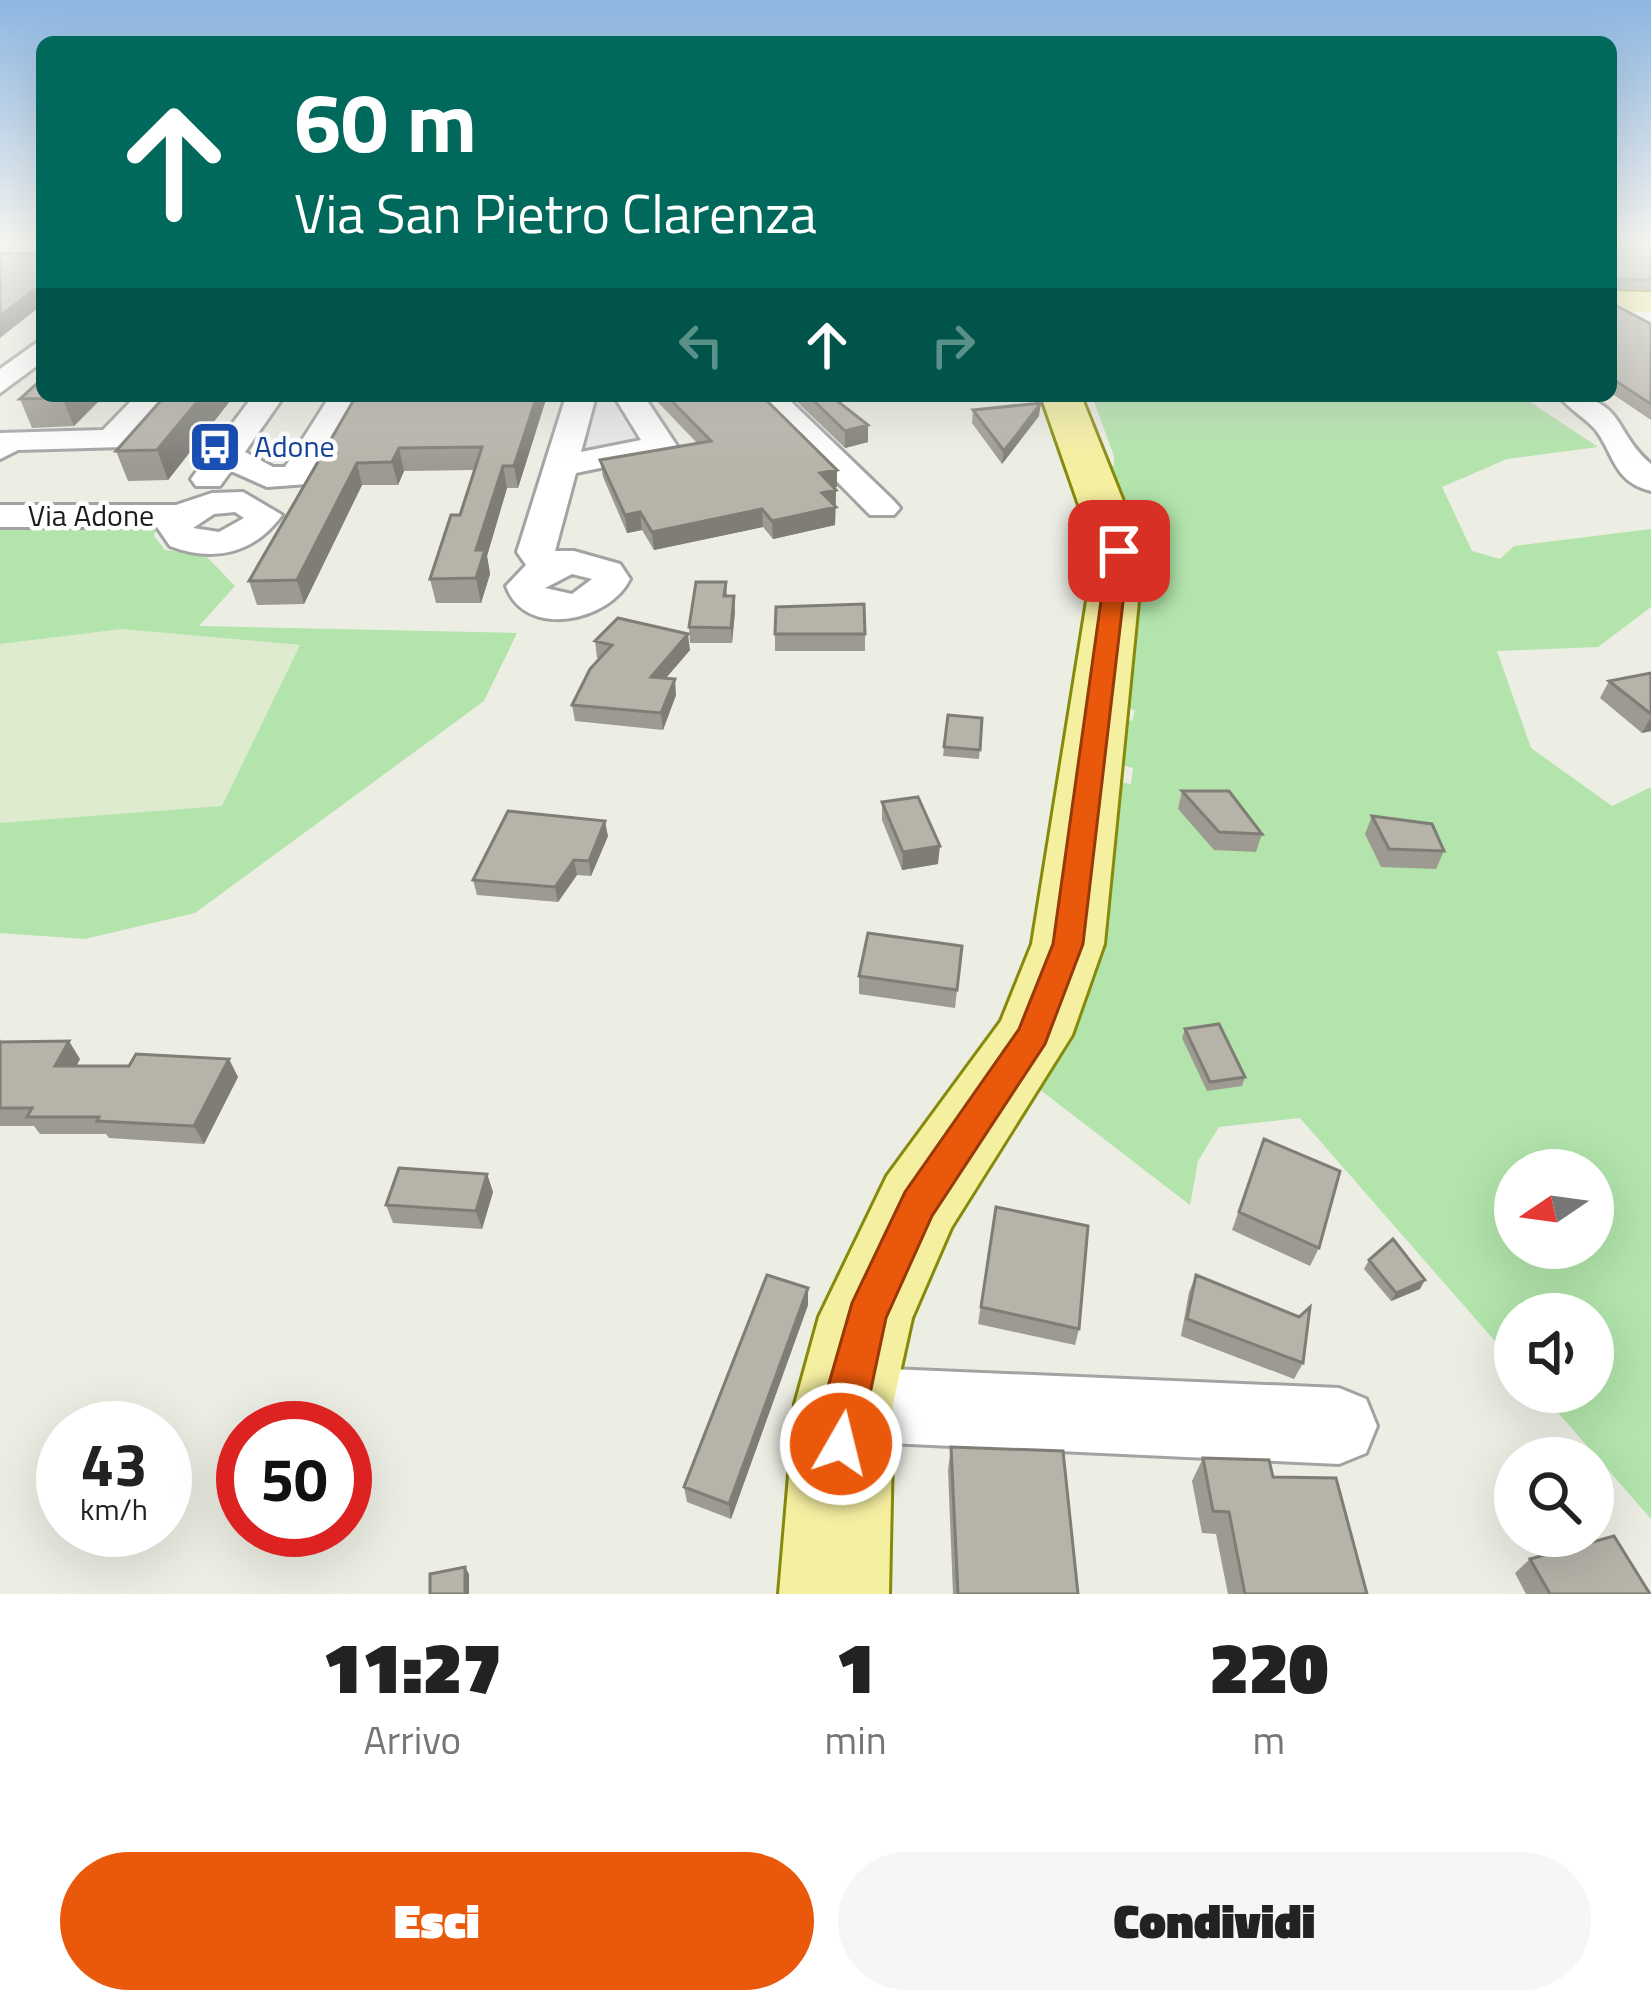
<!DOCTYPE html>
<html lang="it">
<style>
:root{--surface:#fff;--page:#f6f6f6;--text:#222;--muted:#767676;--accent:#ea580c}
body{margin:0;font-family:"Titillium Web",sans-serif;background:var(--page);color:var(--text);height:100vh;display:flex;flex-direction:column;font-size:45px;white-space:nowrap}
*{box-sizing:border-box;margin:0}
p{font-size:39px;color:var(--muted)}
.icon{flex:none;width:66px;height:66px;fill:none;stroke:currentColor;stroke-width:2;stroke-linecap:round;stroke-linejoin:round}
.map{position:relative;height:1594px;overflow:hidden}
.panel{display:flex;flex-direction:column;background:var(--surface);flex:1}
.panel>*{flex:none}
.top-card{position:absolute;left:36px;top:36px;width:1581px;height:366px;border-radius:18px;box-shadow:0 12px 48px #0002;background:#00695c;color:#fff;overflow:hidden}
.needle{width:78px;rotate:257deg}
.controls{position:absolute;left:1494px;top:1149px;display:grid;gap:24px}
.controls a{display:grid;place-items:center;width:120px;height:120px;border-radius:50%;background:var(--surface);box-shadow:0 12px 48px #0002;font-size:60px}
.speed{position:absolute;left:36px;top:1401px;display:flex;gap:24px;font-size:60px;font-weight:700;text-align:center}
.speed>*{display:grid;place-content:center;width:156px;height:156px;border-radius:50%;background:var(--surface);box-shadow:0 12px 48px #0002;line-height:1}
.speed small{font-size:30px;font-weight:400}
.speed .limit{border:18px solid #d22;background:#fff;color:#111}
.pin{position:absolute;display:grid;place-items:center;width:102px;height:102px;color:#fff;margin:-51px;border-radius:24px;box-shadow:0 6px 18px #0006}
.me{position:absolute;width:132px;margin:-66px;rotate:8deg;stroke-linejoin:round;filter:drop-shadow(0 0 9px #0008)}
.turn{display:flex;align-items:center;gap:42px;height:252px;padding:0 60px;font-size:54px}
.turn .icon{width:156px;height:156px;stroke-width:2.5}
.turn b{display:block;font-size:84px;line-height:102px}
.lanes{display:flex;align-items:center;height:114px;padding:0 60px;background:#0003;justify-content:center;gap:60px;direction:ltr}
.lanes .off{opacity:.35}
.eta{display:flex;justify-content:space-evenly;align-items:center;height:204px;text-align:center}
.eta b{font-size:72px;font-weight:800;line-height:84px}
.primary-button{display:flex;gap:24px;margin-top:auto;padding:24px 60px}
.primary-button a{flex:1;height:138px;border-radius:72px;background:var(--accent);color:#fff;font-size:48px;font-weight:800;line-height:138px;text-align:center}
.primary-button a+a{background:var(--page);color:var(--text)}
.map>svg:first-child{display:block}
</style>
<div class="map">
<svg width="1651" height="1594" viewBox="0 0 1651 1594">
<rect width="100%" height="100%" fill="#ecede3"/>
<path fill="#deebcf" d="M122,629l178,16 -78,162 -222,16v-179z"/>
<path fill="#b2e4ab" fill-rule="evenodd" d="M1169,396h352l77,51 -91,12 -65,28 30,64 28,8 14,-13 137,-17v78l-53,40 -101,4 34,97 81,58 39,-19v732l-111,-127h53v-78h-78v50l-215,-246 -81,9 -21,34 -8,44 -160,-123 76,-302 25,4 2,-16 -22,-6 4,-43 17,2 3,-10 -18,-11 -14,-228 11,-7v-9l-21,-57zM1515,1170h78v78h-78z
M159,524l-5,12 11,14 40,5 30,31 -36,40 318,7 -33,68 -289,212 -110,26 -85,-6v-110l222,-17 78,-161 -178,-16 -122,15v-119z"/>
<path fill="#e8e8e8" d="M595,396h23l30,46 -69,14z"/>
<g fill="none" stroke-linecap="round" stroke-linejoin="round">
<g stroke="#a3a3a3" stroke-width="6">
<path id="minor" d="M1611,296h16l24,12v19l-40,-18z
M42,339v23l-42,31v-24z
M136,396h32l-45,51 -105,3 -18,9v-26l103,-3z
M253,396h31l-39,56 28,15h12l45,-71h30l-52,88 -41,3 -36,-16 -11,15h-24l-5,-7z
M566,396h30l-15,56 60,-12 -27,-44h30l33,50 -5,7 -96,20 -21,78h19l46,13 10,15c-20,42 -105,61 -124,7l20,-21 -9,-13zM572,574l20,5 -20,15 -27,-6z
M753,396h32l109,105 6,7 -6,7h-24z
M1559,396c67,0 52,34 92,68v27c-38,-9 -37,-38 -56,-62 -11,-12 -26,-20 -36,-33z
M243,492l39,23c-27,38 -69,48 -112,31l-13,-19h-157v-22h176l36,-12zM235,512l9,6 -25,14 -26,-4 21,-14z
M844,1367l495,21 27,11 11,27 -11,27 -27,11 -495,-23 -26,-11 -11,-26 11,-26z"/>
</g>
<g stroke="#858a0b" stroke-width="6">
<path id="major" d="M1611,291l40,1v20l-40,-1z
M1041,396h40l62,155 -39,393 -32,91 -121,193 -39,90 -19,86 -4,190h-110l16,-190 24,-87 68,-141 114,-155 31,-77 63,-393z"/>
</g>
<use href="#minor" fill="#fff" fill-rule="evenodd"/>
<use href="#major" fill="#f5efa0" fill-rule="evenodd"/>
</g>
<path fill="#9d9a91" d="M1611,242h40v48h-40z
M1611,303l40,21v96l-40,-27z
M104,396l-30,30 -42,2 -12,-29z
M165,396h69l-66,84 -40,1 -12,-30z
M356,396h191l-29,92h-11l-20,68 3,18 -9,29h-45l-6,-24 30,-64 15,-45 -71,1 -6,14h-36l-58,119 -47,1 -8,-24z
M652,396h110l75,74v17l-3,1 2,2 -1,35 -62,14 -10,-12 -109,23 -12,-20 -15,3 -24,-56 -3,-17 97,-17z
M791,396h40l37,29v17l-23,6z
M973,410l66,6 -37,48 -30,-41z
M726,582l1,14 8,15 -3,32h-42l-1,-16z
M775,634h90v17h-90z
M595,641l95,9 -24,28 10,17 -13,35 -88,-9 -3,-16 28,-47h-3z
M1651,673v58l-9,2 -42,-35 9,-17z
M948,715l34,3 -3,41 -36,-3z
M1182,791l80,43 -6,18 -42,-2 -36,-41z
M882,802l56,62 -36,6 -20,-50z
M1372,816l72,35 -8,18 -55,-2 -16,-33z
M608,836l-17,40 -14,-1 -19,27 -81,-7 -4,-15z
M962,946l-7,62 -96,-14v-18z
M1185,1029l60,48 -3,9 -35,5 -25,-53z
M0,1039l2,3 78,17 -4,7 162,11 -34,67 -95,-6 -3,-4h-66l-6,-8h-34z
M1264,1139l55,109 -9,18 -78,-36z
M487,1174l6,18 -11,37 -89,-6 -7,-18z
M996,1207l83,122 -4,16 -97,-21z
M1369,1260l51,29 -29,12 -27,-32z
M1196,1275l107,88 -9,16 -113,-43 8,-44z
M808,1288v17l-77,214 -44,-17 -3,-15z
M951,1447l127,147h-125l-5,-124z
M1203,1458l70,19 94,117h-139l-12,-60 -14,-1 -10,-52z
M1530,1559l120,35h-124l-11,-21z"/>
<path fill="#7f7d76" d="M42,284v21l-42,33v-22z
M64,396h40l-30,30 -12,-28z
M202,396h32l-66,84 -11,-30z
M537,396h10l-29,92 -4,-22z
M1041,403l-2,13 -37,48 2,-13z
M868,425v17l-23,6v-17z
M399,448l5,23 -6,14 -6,-23z
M357,463l5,22 -58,119 -7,-24z
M503,466l4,22 -20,68 3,18 -9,29 -5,-25v-28z
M837,470v17l-17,3v-17z
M836,490l-1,35 -62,14 -1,-18 50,-28z
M762,509l1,18 -109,23 -2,-18z
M640,512l2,18 -15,3 -2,-18z
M734,596l1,15 -3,32 -1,-15z
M688,634l2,16 -37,43 -2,-16z
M675,679l1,16 -13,35 -2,-17z
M1651,717v14l-9,2z
M605,821l3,15 -17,40 -2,-15z
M940,846l-2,18 -36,6 1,-18z
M574,860l3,15 -19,27 -3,-15z
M69,1041l11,18 -13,25 -12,-18z
M229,1059l9,18 -34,67 -10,-18z
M487,1174l6,18 -11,37 -6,-18z
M1425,1280l-5,9 -29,12 5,-8z
M808,1288v17l-77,214 -2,-15z
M465,1567l4,7v20h-4z"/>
<path fill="#b6b3a9" stroke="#7f7d76" stroke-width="3" d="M1611,242h40v38l-40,-1z
M0,253l42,1v30l-42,32z
M1611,303l40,21v80l-40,-26z
M42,379v17h22l-2,2 -42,1z
M165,396h37l-45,54 -41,1z
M356,396h181l-23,70h-11l-27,84h9l-9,28 -46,1 21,-64h9l22,-68 -83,1 -7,14 -35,1 -60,117 -48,1z
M667,396h95l75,74 -17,3 16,17 -14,3 14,14 -64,14 -10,-12 -110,23 -12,-20 -15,3 -25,-55 111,-19z
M809,396h22l37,29 -23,6z
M1041,403l-37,48 -31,-41z
M696,582h30l-2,14h10l-3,32 -42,-1z
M864,604l1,30h-90l1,-27z
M618,618l70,16 -37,43 24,2 -14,34 -89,-8 18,-36 22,-24 -17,-4z
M1651,673v41l-42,-33z
M948,715l34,3 -2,32 -36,-3z
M1182,791h47l33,43 -43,-2z
M918,797l22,49 -37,6 -21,-50z
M508,811l97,10 -16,40 -15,-1 -19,27 -82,-7z
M1372,816l60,8 12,27 -55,-2z
M868,933l94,13 -5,44 -98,-14z
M1219,1024l26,53 -35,5 -25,-53z
M69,1041l-14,25h74l7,-12 93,5 -35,67 -97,-5 2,-4h-72l5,-9h-32v-66z
M1264,1139l76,32 -21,77 -80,-36z
M399,1168l88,6 -11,37 -90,-6z
M996,1207l92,19 -9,103 -98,-22z
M1393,1239l32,41 -29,13 -27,-33z
M767,1275l41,13 -79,216 -45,-17z
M1196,1275l103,42 11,-10 -7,56 -116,-44z
M951,1447l112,4 15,143h-120z
M1203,1458l66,2 4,17 63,1 31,116h-122l-16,-82 -16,-1z
M1614,1536l36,58h-100l-20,-35z
M465,1567v27h-35v-20z"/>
<linearGradient id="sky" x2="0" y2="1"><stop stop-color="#8db6e2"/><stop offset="0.52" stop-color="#f6f7f2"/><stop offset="1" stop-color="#f6f7f2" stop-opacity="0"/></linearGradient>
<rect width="1651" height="465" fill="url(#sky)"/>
<path fill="#ea580c" stroke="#983908" stroke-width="3" d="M1119,545l10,6 -46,393 -38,100 -113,172 -46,102 -30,142 -15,6 -16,-6 -6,-16 4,-40 29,-101 53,-111 114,-163 34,-85 55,-393z"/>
<defs>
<g id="bus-square" transform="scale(2.7)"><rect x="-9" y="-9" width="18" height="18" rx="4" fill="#1a4fb4" stroke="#fff"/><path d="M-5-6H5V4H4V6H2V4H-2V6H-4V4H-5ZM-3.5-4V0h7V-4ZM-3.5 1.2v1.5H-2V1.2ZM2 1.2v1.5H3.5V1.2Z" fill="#fff"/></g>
</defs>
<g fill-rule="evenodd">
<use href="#bus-square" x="215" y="447"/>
</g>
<g text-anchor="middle" stroke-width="9" stroke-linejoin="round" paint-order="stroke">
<g font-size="30" fill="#164399" stroke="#fff" text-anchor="start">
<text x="254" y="457">Adone</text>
</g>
<g font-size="30" fill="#1c1c1c" stroke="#fff">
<text x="91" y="526">Via Adone</text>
</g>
</g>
</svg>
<div class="controls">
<a><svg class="needle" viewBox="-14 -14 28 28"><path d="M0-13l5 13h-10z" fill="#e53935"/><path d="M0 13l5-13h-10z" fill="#767676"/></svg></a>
<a><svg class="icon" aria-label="sound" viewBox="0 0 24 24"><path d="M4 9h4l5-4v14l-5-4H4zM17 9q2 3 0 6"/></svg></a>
<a><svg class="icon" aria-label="search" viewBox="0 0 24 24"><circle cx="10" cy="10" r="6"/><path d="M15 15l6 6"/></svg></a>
</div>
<div class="speed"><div>43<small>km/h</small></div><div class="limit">50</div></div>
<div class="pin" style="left:1119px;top:551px;background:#d93025"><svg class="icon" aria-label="arrive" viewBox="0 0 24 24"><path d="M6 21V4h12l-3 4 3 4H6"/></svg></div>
<svg class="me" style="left:841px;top:1444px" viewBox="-20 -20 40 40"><circle r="17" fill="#ea580c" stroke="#fff" stroke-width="3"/><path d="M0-11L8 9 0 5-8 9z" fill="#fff"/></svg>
<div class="top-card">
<div class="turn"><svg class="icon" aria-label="ahead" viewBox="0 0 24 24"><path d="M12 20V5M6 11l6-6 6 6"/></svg><div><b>60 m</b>Via San Pietro Clarenza</div></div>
<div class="lanes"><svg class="icon off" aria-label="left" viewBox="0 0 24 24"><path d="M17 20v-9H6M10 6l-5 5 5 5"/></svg><svg class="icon" aria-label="ahead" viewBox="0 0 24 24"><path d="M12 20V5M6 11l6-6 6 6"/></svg><svg class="icon off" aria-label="right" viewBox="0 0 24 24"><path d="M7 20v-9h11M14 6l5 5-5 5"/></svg></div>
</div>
</div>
<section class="panel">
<div class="eta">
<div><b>11:27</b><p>Arrivo</p></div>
<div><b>1</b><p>min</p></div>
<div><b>220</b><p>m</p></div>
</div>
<div class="primary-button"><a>Esci</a><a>Condividi</a></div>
</section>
